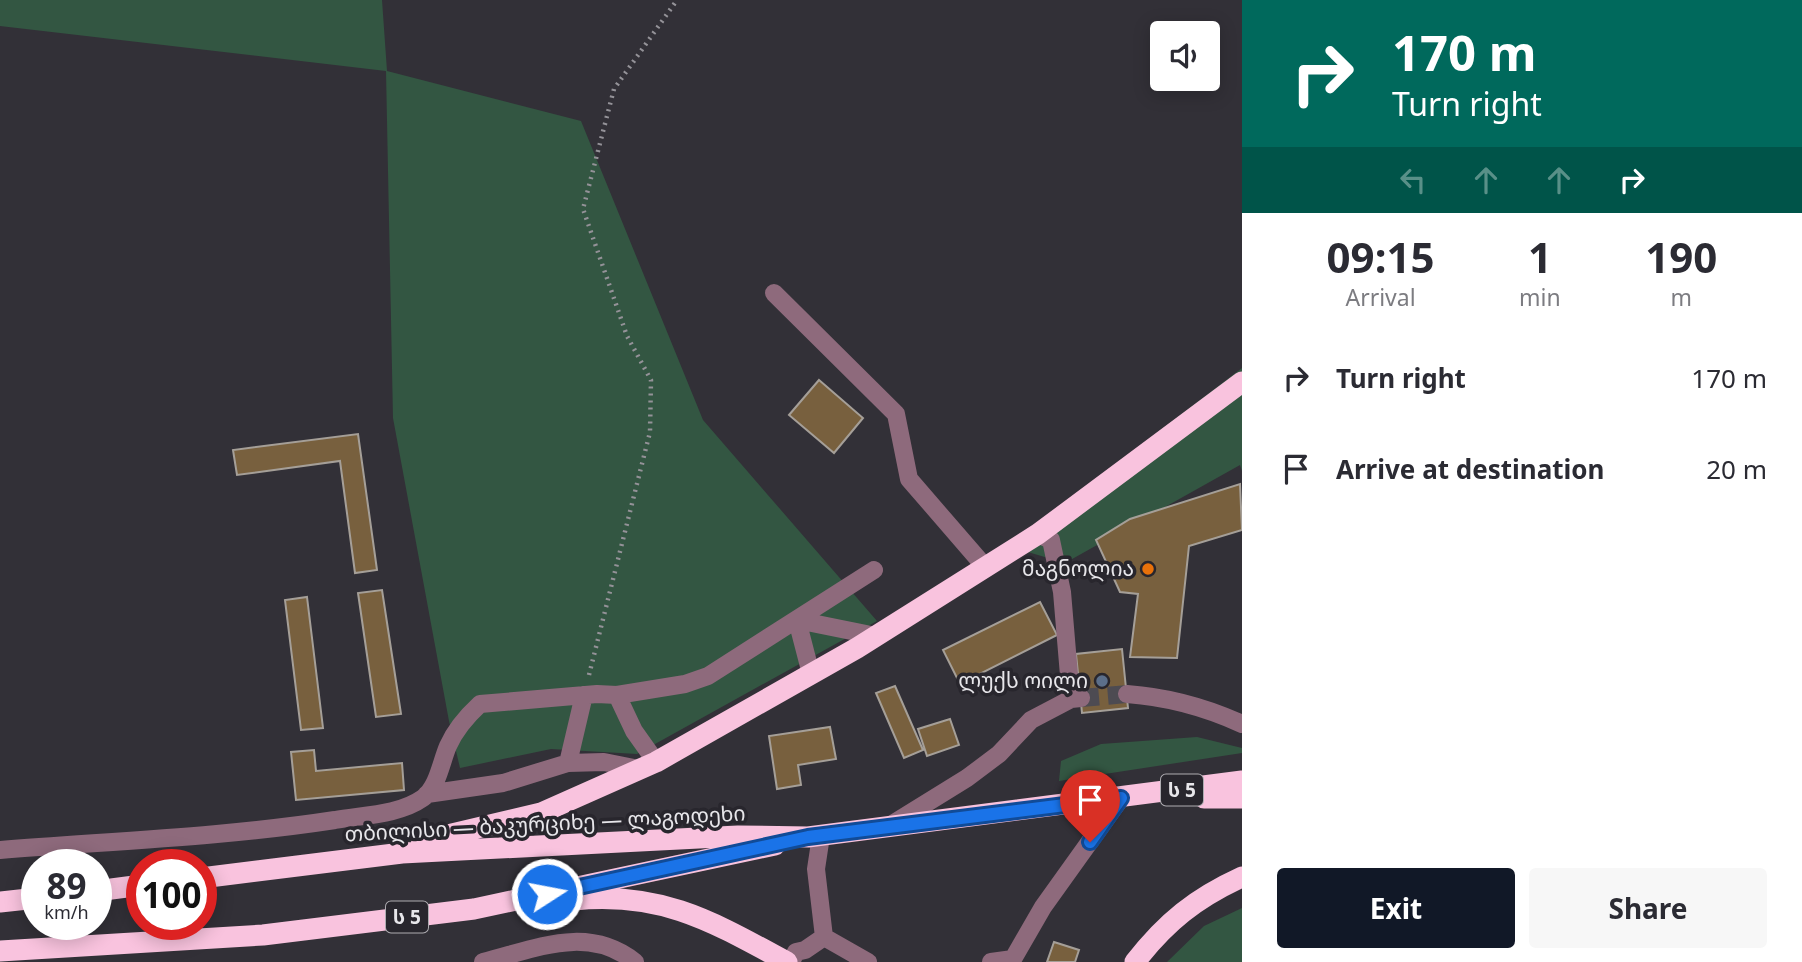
<!DOCTYPE html>
<meta charset="utf-8">
<style>
:root{--surface:#fff;--page:#f7f7f7;--text:#2b2b33;--muted:#7c7c81;--accent:#111827}
body{margin:0;font-family:"Noto Sans","Noto Sans Georgian",sans-serif;background:var(--page);color:var(--text);height:100vh;display:flex;flex-direction:column;font-size:26px;white-space:nowrap}
*{box-sizing:border-box;margin:0}
p{font-size:23px;color:var(--muted)}
.icon{flex:none;width:38px;height:38px;fill:none;stroke:currentColor;stroke-width:2;stroke-linecap:round;stroke-linejoin:round}
.map{position:relative;flex:1;overflow:hidden}
.drawer{display:flex;flex-direction:column;background:var(--surface);width:560px}
.drawer>*{flex:none}
.banner{background:#00695c;color:#fff;overflow:hidden}
.controls{position:absolute;left:1150px;top:21px;display:grid;gap:14px}
.controls a{display:grid;place-items:center;width:70px;height:70px;border-radius:7px;background:var(--surface);box-shadow:0 4px 18px #0003;font-size:35px}
.speed{position:absolute;left:21px;top:849px;display:flex;gap:14px;font-size:35px;font-weight:700;text-align:center}
.speed>*{display:grid;place-content:center;width:91px;height:91px;border-radius:50%;background:var(--surface);box-shadow:0 4px 18px #0003;line-height:1}
.speed small{font-size:18px;font-weight:400}
.speed .limit{border:10px solid #d22;background:#fff;color:#111}
.pin{position:absolute;display:grid;place-items:center;width:60px;height:60px;color:#fff;margin:-72px -30px;border-radius:50% 50% 50% 0;rotate:-45deg;box-shadow:0 0 7px #0007}
.pin .icon{rotate:45deg}
.me{position:absolute;width:77px;margin:-38px;rotate:79deg;stroke-linejoin:round;filter:drop-shadow(0 0 5px #0008)}
.turn{display:flex;align-items:center;gap:24px;height:147px;padding:0 35px;font-size:32px}
.turn .icon{width:91px;height:91px;stroke-width:2.5}
.turn b{display:block;font-size:49px;line-height:60px}
.lanes{display:flex;align-items:center;height:66px;padding:0 35px;background:#0003;justify-content:center;gap:35px;direction:ltr}
.lanes .off{opacity:.35}
.eta{display:flex;justify-content:space-evenly;align-items:center;height:119px;text-align:center}
.eta b{font-size:42px;font-weight:700;line-height:49px}
.action{display:flex;gap:14px;margin-top:auto;padding:14px 35px}
.action a{flex:1;height:80px;border-radius:7px;background:var(--accent);color:#fff;font-size:28px;font-weight:700;line-height:80px;text-align:center}
.action a+a{background:var(--page);color:var(--text)}
ul{padding:0;list-style:none}
li{display:flex;align-items:center;gap:21px;height:91px;padding:0 35px}
li div{flex:1}
li b{display:block;font-size:26px}
li em{font-style:normal}
main{display:flex;flex:1;min-height:0}
.map>svg:first-child{display:block}
</style>
<main>
<div class="map">
<svg width="1242" height="962" viewBox="0 0 1242 962">
<rect width="100%" height="100%" fill="#323037"/>
<path fill="#335642" d="M0,0h382l5,71 194,50 122,299 174,201 -240,133 -86,-5 -91,19 -11,-47 -56,-303 -7,-347 -386,-45z
M1242,368v103l-2,-6 -175,98 -57,-17z
M1197,737l45,11v5l-183,28 2,-20 40,-17z
M1242,908v54h-75l37,-36z"/>
<path fill="#78603e" stroke="#a59f98" stroke-width="2" d="M819,380l44,38 -29,35 -45,-38z
M358,434l19,136 -22,3 -15,-112 -103,14 -4,-25z
M1240,484l2,46 -53,16 -12,112 -47,-1 8,-63 -18,-2 -24,-52 34,-21z
M382,590l19,124 -25,3 -18,-124z
M307,597l16,131 -22,2 -16,-130z
M1040,602l17,33 -97,49 -17,-34z
M1122,649l6,59 -46,5 -6,-59z
M895,686l28,64 -19,8 -28,-65z
M950,719l9,26 -32,11 -9,-27z
M830,727l6,32 -38,6 3,20 -24,4 -8,-53z
M314,750l2,21 86,-8 2,27 -108,10 -5,-48z
M1054,942l25,8 -4,12h-28z"/>
<g fill="none" stroke-linecap="round" stroke-linejoin="round">
<path stroke="#4d4b52" stroke-width="18" stroke-dasharray="18 9" stroke-linecap="butt" d="M1081,698l46,-4"/>
<path stroke="#949298" stroke-width="4.5" stroke-dasharray="2 5" stroke-linecap="butt" d="M589,675l61,-243 1,-52 -24,-44 -44,-127 31,-120 63,-89"/>
<path stroke="#8e6a7c" stroke-width="18" d="M774,293l122,121 13,65 77,89
M1038,534l13,6 11,52 9,107
M797,620l79,16
M797,620l14,54
M1127,694c41,3 78,13 115,30
M617,695l68,-11 23,-8 166,-106
M568,763l16,-68
M427,794l76,-11 65,-20 36,-1 35,7
M891,825l76,-47 32,-24 32,-34 40,-21 10,-1
M821,836l-5,33 8,68
M0,850c112,-9 224,-13 335,-30 28,-5 64,-5 88,-22 15,-11 18,-36 25,-52 7,-16 19,-30 32,-42l117,-10 20,1 17,36 22,31
M824,937l44,25
M483,962c53,-13 104,-38 152,0
M791,962l5,-10 9,-2 19,-13
M991,962l22,-3 30,-52 78,-109"/>
<path stroke="#f9c3de" stroke-width="21" d="M1204,798h38
M421,845l14,-7 106,-25 115,-51 201,-114 181,-114 204,-152
M201,878l201,-25 336,-17 70,1 434,-56
M96,891l46,-6
M574,900c88,-9 139,22 213,62
M0,902l37,-4
M0,951l263,-16 211,-26 301,-64
M1135,962c31,-40 61,-64 107,-85"/>
</g>
<g fill="none" stroke-linecap="round" stroke-linejoin="round">
<g stroke="#114b97" stroke-width="18">
<path id="route" d="M547,894l261,-57 313,-39 -31,44"/>
</g>
<use href="#route" stroke="#1a73e8" stroke-width="12"/>
</g>
<circle fill="#e8710a" stroke="#28262d" stroke-width="2.5" cx="1148" cy="569" r="7"/>
<circle fill="#5c6f8a" stroke="#28262d" stroke-width="2.5" cx="1102" cy="681" r="7"/>
<g text-anchor="middle" stroke-width="7" stroke-linejoin="round" paint-order="stroke">
<g fill="#28262d" stroke="#aeacb1" stroke-width="2">
<rect x="1161" y="774.5" width="42" height="31" rx="5"/>
<rect x="386" y="901.5" width="42" height="31" rx="5"/>
</g>
<g font-size="19" font-weight="bold" fill="#e7e6ea">
<text x="1182" y="797">ს 5</text>
<text x="407" y="924">ს 5</text>
</g>
<g font-size="21" fill="#e7e6ea" stroke="#28262d" text-anchor="end">
<text x="1134" y="576">მაგნოლია</text>
<text x="1088" y="688">ლუქს ოილი</text>
</g>
<g font-size="21" fill="#e7e6ea" stroke="#28262d">
<text transform="translate(545 824) rotate(-3)" y="7">თბილისი — ბაკურციხე — ლაგოდეხი</text>
</g>
</g>
</svg>
<div class="controls">
<a><svg class="icon" aria-label="sound" viewBox="0 0 24 24"><path d="M4 9h4l5-4v14l-5-4H4zM17 9q2 3 0 6"/></svg></a>
</div>
<div class="speed"><div>89<small>km/h</small></div><div class="limit">100</div></div>
<div class="pin" style="left:1090px;top:842px;background:#d93025"><svg class="icon" aria-label="arrive" viewBox="0 0 24 24"><path d="M6 21V4h12l-3 4 3 4H6"/></svg></div>
<svg class="me" style="left:547px;top:894px" viewBox="-20 -20 40 40"><circle r="17" fill="#1a73e8" stroke="#fff" stroke-width="3"/><path d="M0-11L8 9 0 5-8 9z" fill="#fff"/></svg>
</div>
<section class="drawer">
<div class="banner">
<div class="turn"><svg class="icon" aria-label="right" viewBox="0 0 24 24"><path d="M7 20v-9h11M14 6l5 5-5 5"/></svg><div><b>170 m</b>Turn right</div></div>
<div class="lanes"><svg class="icon off" aria-label="left" viewBox="0 0 24 24"><path d="M17 20v-9H6M10 6l-5 5 5 5"/></svg><svg class="icon off" aria-label="ahead" viewBox="0 0 24 24"><path d="M12 20V5M6 11l6-6 6 6"/></svg><svg class="icon off" aria-label="ahead" viewBox="0 0 24 24"><path d="M12 20V5M6 11l6-6 6 6"/></svg><svg class="icon" aria-label="right" viewBox="0 0 24 24"><path d="M7 20v-9h11M14 6l5 5-5 5"/></svg></div>
</div>
<div class="eta">
<div><b>09:15</b><p>Arrival</p></div>
<div><b>1</b><p>min</p></div>
<div><b>190</b><p>m</p></div>
</div>
<ul>
<li><svg class="icon" aria-label="right" viewBox="0 0 24 24"><path d="M7 20v-9h11M14 6l5 5-5 5"/></svg><div><b>Turn right</b></div><em>170 m</em></li>
<li><svg class="icon" aria-label="arrive" viewBox="0 0 24 24"><path d="M6 21V4h12l-3 4 3 4H6"/></svg><div><b>Arrive at destination</b></div><em>20 m</em></li>
</ul>
<div class="action"><a>Exit</a><a>Share</a></div>
</section>
</main>
